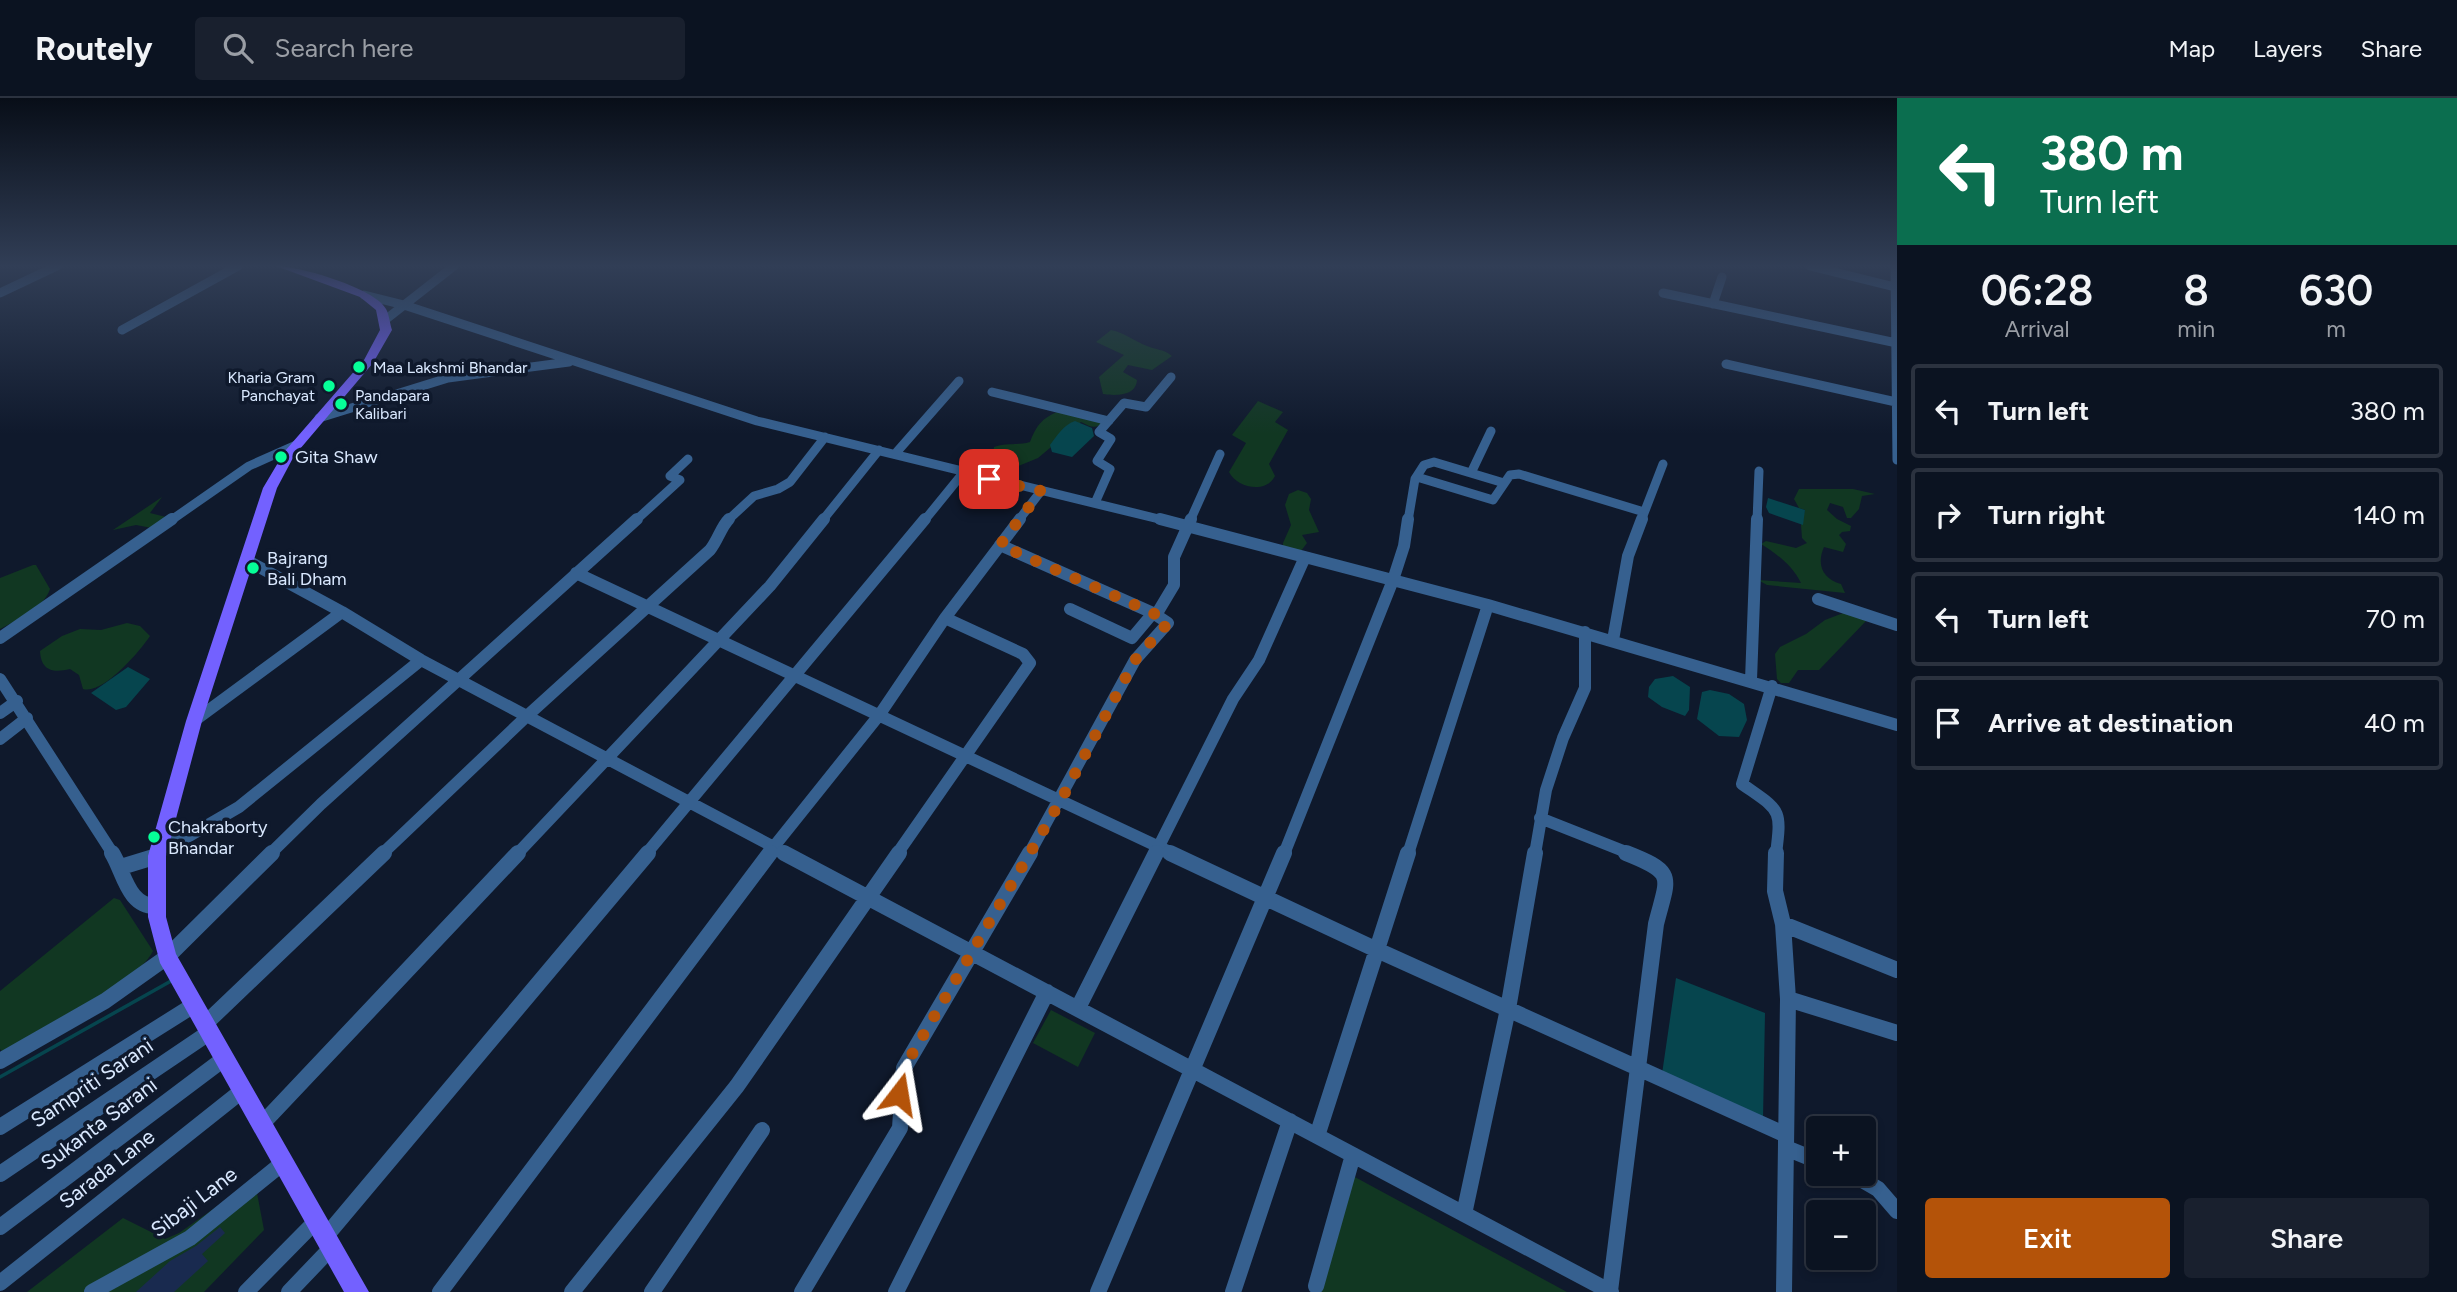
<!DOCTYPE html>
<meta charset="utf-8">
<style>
:root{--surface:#0b1321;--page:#19202e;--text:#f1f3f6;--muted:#9a9ea5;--line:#2b323f;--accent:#b45309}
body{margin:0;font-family:Figtree,sans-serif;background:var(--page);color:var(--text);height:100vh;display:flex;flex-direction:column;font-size:26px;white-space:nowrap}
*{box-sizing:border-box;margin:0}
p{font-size:23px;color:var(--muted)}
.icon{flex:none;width:38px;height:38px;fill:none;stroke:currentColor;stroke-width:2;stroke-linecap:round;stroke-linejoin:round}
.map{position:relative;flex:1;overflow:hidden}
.panel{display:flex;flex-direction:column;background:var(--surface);width:560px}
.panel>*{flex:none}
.top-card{background:#0b6e4f;color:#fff;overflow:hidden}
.fabs{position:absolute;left:1806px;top:1018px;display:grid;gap:14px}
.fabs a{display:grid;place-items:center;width:70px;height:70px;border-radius:7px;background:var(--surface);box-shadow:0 4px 10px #0003,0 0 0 2px var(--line);font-size:35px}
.pin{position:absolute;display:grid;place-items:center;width:60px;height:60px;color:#fff;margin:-30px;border-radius:14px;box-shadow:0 4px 10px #0006}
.me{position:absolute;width:77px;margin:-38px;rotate:14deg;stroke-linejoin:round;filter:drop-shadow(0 0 5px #0008)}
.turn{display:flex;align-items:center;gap:24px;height:147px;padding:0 28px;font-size:32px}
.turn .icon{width:91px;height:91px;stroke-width:2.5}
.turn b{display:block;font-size:49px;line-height:60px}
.eta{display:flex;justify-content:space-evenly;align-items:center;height:119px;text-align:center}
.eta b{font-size:42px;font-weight:600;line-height:49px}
.cta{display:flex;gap:14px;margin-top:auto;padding:14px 28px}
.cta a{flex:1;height:80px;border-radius:7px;background:var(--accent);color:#fff;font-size:28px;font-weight:600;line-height:80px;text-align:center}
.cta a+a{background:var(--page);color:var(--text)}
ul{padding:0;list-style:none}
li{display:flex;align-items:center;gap:21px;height:94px;margin:0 14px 10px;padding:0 14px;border:4px solid var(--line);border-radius:7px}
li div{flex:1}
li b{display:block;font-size:26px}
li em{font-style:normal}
header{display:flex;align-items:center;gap:42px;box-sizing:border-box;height:98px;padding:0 35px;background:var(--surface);border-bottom:2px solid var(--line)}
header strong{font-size:33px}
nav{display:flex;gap:38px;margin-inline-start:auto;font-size:24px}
.search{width:490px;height:63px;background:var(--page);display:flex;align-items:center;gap:18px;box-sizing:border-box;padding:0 24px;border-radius:7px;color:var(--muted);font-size:26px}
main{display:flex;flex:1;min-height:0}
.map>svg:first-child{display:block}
</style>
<header>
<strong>Routely</strong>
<div class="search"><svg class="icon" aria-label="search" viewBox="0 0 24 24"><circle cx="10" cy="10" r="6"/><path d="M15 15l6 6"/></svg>Search here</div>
<nav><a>Map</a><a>Layers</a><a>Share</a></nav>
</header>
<main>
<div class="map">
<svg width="1897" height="1194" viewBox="0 0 1897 1194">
<rect width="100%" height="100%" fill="#0f192c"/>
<path fill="#113722" d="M1111,232c14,3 23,11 36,16 9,4 17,3 25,10l-20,14 -24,-5 -5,7 14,8c-1,16 -21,16 -34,14l-4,-17 25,-22 -28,-13z
M1258,303l25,11 -8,10 13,8 -19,34 6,12c-9,18 -38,12 -46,-4l17,-29 -14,-8z
M1062,312l42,11c-8,9 -13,6 -23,1l-43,36 -29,12 -6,-2 -10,-15 1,-6c13,-5 23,-1 36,-5 7,-18 13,-25 32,-32z
M1799,391h54l22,5 -13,2 -3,13 -8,9h-4l-4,-11 -13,-4 -3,7 10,9 14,7 -1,5 -8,1 -3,3 7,9 -3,8 -19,-5c-8,18 -1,32 17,37l4,9 -78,-8 -9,-5 43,3c-9,-18 -23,-28 -40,-39l5,-3 30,7 11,-5 -5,-5 -1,-13 4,-15 -6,-2 -5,-9z
M1298,392l9,3 4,6 -2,11 10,22 -17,3 5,8 -6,8 -18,-5v-3l8,-18 -6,-20 4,-11z
M162,399l-12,16 16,4 -14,11 -16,-3 -23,5z
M33,467h3l14,24c-5,18 -35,32 -50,40v-51z
M1846,514l20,9 -47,49h-21l-9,13h-8l-4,-4 -2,-25 5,-7 26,-13 19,-14z
M127,525l13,3 10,10c-10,15 -47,59 -67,53l-4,-14 -9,-6c-17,4 -29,2 -30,-18l22,-15 18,-7 21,1z
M114,800l6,2 33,51c-16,33 -115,81 -150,102l-3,-4v-58z
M1051,912l44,23 -17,34 -45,-24z
M1353,1078l214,116h-246z
M243,1090l14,5 7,37 -60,62h-177l96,-74 42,21 14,-6z"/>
<path fill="#06454e" d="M1075,323l17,7 2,8 -22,21 -20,-5 -2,-7c7,-9 13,-20 25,-24z
M1768,400l37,12 -2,15 -34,-12 -3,-6z
M128,569l22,12 -24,28 -10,3 -25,-17z
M1673,578l17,11 -1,23 -4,6 -23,-9 -14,-10 1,-10 6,-8z
M1710,592l19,4 15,10 3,16 -8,17 -20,-1 -22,-17 5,-27z
M1676,880l89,35 -2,107 -101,-46z"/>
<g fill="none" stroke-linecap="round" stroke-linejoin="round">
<path stroke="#06454e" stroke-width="3.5" d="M0,979l171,-96"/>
</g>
<path fill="#192a4f" d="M220,1129l5,6 -23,21 6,7 -34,31h-38l34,-31 26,-15z"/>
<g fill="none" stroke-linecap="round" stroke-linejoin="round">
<path stroke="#36608f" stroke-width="9" d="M1810,168l85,21
M1895,168l2,194
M0,195l57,-27
M1663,195l234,50
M364,197l40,10 353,116 410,100
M1713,206l9,-27
M385,222l69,-54
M122,232l116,-64
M1726,266l170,38
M992,294l117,29
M319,320l129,-40 121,-16
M895,356l64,-73
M1471,375l20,-42
M1417,379l76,23 17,-25 9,-1 125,38
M1095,405l15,-34 -13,-8 14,-22 -12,-7 25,-29 22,4 25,-30
M170,423l79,-55 47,-21
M635,423l45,-41 -10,-4 18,-17
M727,423l27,-25 24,-7 12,-7 35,-45
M822,423l57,-71
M924,423l39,-48
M1018,423l23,-30
M1190,423l30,-67
M1408,423l7,-42 9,-14 10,-3 70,21
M1641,423l22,-57
M1757,423l2,-50"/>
<path stroke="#36608f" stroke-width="12" d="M1160,421l328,86 409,120
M1000,447l153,68 15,10 -33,37 -106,194
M248,463l94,51 79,48 366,194
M576,475l598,281
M1818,501l79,26
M1070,511l62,29 21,-25
M1156,517l18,-30v-28l17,-38
M0,540l172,-119
M1613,542l15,-84 14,-37
M0,581l113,175
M1751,582l6,-161
M1772,588l-30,98c38,27 40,23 34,70
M0,615l17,-12
M194,623l148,-109
M0,641l27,-21
M1540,720l91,36
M160,748l29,-10 50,-29 182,-147
M270,756l51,-50 316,-285
M382,756l145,-138 183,-166c8,-10 11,-23 19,-31
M517,756l253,-268 54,-67
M646,756l279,-335
M768,756l112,-140 65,-96 75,-99
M897,756l133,-191 -7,-9 -78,-36
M1155,756l78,-155 26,-39 46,-103
M1284,756l109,-274 11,-34 4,-27
M1408,756l80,-249
M1535,756l11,-64 17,-52 22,-50v-56"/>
<path stroke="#36608f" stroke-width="16" d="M112,755c12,19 16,55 45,53
M784,755l827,439
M1170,755l207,97 409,185
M1776,755l-1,38 8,33 5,75 -2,149v-13
M121,769l36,-11
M1783,826l114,46
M1788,901l109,34
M1078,910l78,-155
M205,926l179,-171
M0,963l105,-60 62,-44 105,-104
M262,1026l256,-271
M0,1029l194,-122
M1317,1038l91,-283
M1786,1050l32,13
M0,1076l210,-142
M1852,1076l26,15 19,22
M1464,1116l44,-205 27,-156
M0,1129l225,-169
M326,1138l322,-383
M0,1185l243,-193
M1316,1188l37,-131
M1610,1193l46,-367c12,-48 21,-51 -30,-71
M92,1194l98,-54 94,-76
M246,1194l71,-72
M289,1194l43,-45
M440,1194l330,-439
M572,1194l165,-206 162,-233
M652,1194l110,-162
M802,1194l98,-164 4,-60 126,-215
M896,1194l151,-300
M1098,1194l186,-439
M1233,1194l57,-171
M1784,1194l2,-149"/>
<path fill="#7361ff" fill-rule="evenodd" d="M276,168c23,0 99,22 110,43 3,5 4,15 6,21l-19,33 -79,93 -17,32 -75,233 -36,135v61l10,37 193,338h-25l-184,-329 -12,-46v-61l38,-135 77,-233 22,-37 79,-91 16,-30 -4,-20 -16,-13z"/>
</g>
<linearGradient id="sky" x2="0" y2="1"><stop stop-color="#080e18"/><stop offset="0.5" stop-color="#313e56"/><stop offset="1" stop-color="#313e56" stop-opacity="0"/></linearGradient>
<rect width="1897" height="336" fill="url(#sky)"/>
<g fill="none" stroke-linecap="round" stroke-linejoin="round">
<path stroke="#b45309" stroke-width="12" stroke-dasharray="0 21.6" d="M899,996l5,-26 157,-268 74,-140 33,-37 -15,-10 -153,-68 41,-54 -52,-12"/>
</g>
<g fill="#06ff98" stroke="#0f192c" stroke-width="2.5">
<circle cx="359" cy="269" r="7"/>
<circle cx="329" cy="288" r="7"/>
<circle cx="341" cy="306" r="7"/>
<circle cx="281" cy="359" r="7"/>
<circle cx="253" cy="470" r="7"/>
<circle cx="154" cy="739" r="7"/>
</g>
<g text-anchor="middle" stroke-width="7" stroke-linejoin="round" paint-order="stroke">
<g font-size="16" fill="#dae9ff" stroke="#0f192c" text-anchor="start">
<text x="373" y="275">Maa Lakshmi Bhandar</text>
<text x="315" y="285" text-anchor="end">Kharia Gram<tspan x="315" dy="18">Panchayat</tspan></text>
<text x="355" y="303">Pandapara<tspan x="355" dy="18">Kalibari</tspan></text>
</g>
<g font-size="18" fill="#dae9ff" stroke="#0f192c" text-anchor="start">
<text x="295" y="365">Gita Shaw</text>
<text x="267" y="466">Bajrang<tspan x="267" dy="21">Bali Dham</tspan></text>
<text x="168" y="735">Chakraborty<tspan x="168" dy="21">Bhandar</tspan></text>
</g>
<g font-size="21" fill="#dae9ff" stroke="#0f192c">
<text transform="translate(92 985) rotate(-34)" y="7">Sampriti Sarani</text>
<text transform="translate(99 1026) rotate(-37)" y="7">Sukanta Sarani</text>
<text transform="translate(107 1071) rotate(-38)" y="7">Sarada Lane</text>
<text transform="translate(194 1104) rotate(-37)" y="7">Sibaji Lane</text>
</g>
</g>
</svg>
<div class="fabs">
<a>+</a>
<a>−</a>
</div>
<div class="pin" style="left:989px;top:381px;background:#d93025"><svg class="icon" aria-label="arrive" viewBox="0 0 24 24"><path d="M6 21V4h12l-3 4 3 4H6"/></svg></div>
<svg class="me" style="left:899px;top:996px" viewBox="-20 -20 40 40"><path d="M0-17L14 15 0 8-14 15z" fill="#b45309" stroke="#fff" stroke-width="4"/></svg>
</div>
<section class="panel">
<div class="top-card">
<div class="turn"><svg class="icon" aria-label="left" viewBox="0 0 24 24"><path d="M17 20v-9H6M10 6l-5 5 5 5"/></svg><div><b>380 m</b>Turn left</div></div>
</div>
<div class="eta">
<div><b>06:28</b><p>Arrival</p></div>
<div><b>8</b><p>min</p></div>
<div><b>630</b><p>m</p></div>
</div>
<ul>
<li><svg class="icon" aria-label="left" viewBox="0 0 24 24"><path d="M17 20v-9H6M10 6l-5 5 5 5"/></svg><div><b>Turn left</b></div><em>380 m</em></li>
<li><svg class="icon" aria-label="right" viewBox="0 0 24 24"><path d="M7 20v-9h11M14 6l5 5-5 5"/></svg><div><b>Turn right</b></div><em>140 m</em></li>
<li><svg class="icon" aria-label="left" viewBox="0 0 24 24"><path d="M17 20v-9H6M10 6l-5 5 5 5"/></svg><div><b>Turn left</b></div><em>70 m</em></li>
<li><svg class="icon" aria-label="arrive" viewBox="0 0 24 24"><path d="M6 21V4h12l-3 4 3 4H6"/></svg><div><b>Arrive at destination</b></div><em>40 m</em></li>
</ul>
<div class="cta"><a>Exit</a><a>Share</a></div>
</section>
</main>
